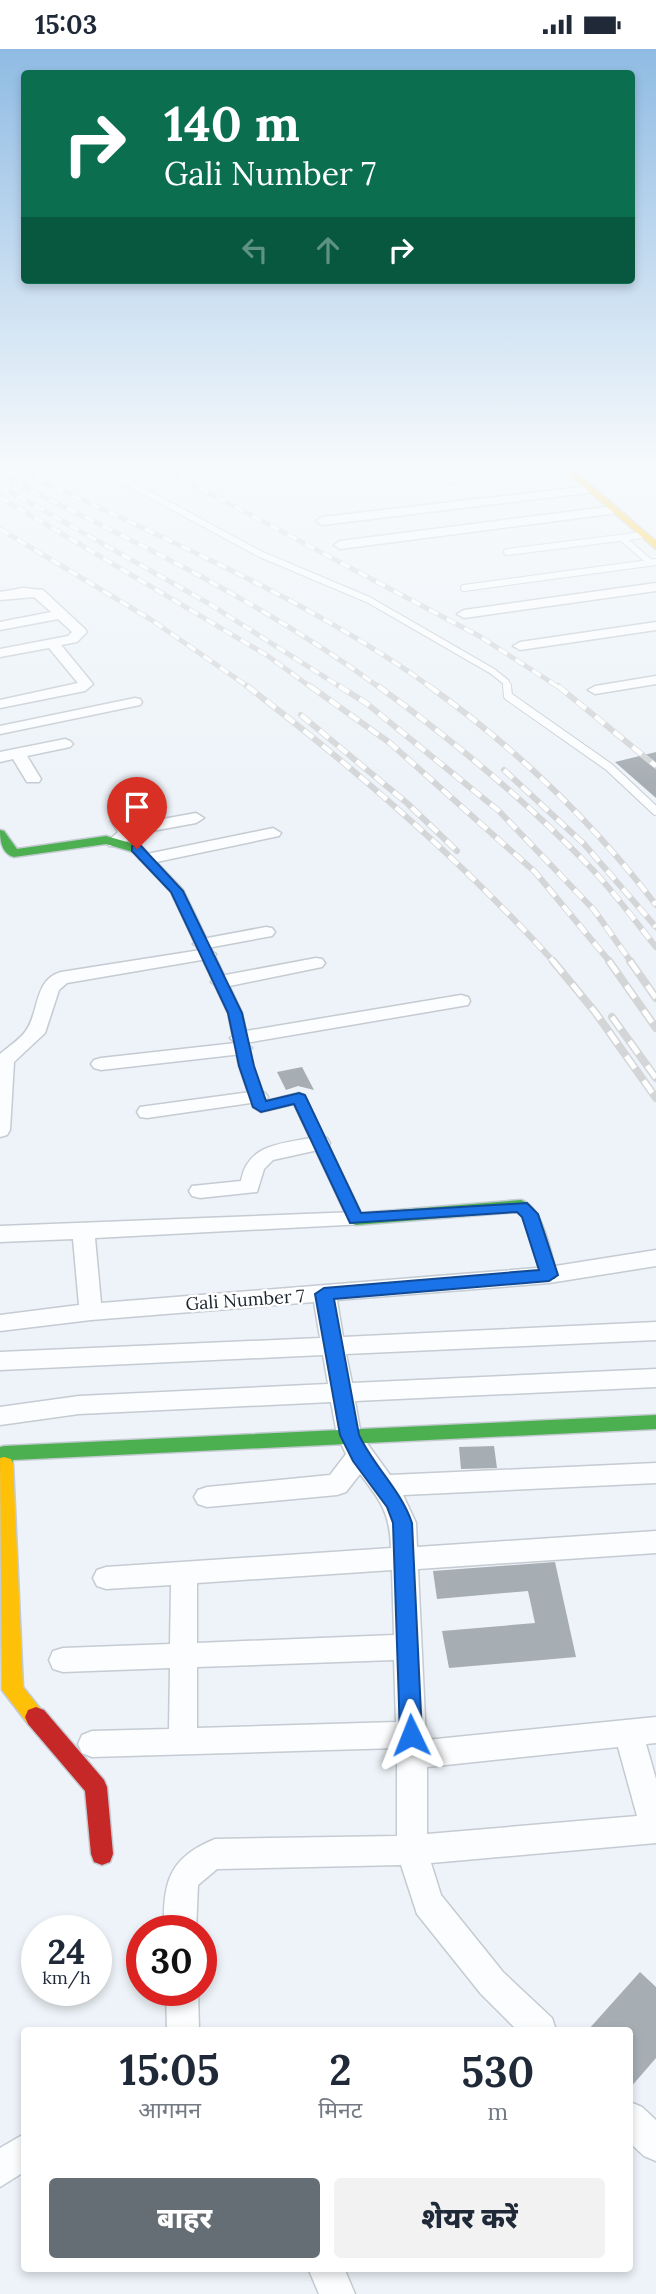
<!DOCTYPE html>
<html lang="hi">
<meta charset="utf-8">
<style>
:root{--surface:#fff;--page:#f2f2f3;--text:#1f2937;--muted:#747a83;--accent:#656e74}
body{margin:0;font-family:Lora,"Noto Sans Devanagari",serif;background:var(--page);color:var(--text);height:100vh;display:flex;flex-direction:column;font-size:26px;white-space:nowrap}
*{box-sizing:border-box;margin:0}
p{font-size:23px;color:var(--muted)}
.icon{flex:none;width:38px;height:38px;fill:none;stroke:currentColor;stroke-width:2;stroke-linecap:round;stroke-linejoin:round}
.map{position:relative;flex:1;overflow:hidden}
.side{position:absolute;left:21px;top:1978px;width:612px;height:245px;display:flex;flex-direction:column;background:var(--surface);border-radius:7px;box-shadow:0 4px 10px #0003}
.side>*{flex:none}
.banner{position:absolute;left:21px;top:21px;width:614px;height:214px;border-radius:7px;box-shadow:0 4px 10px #0003;background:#0b6e4f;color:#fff;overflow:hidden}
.speed{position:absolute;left:21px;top:1866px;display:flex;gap:14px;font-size:35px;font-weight:700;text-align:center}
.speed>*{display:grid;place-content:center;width:91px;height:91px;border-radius:50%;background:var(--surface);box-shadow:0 4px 10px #0003;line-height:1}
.speed small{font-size:18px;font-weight:400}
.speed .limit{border:10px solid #d22;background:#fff;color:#111}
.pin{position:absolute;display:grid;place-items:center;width:60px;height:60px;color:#fff;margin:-72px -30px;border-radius:50% 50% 50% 0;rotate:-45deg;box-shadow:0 0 7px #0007}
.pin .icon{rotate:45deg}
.me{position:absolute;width:77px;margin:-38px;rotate:358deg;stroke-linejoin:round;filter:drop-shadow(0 0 5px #0008)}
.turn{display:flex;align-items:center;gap:24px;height:147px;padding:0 28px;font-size:32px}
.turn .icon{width:91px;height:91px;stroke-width:2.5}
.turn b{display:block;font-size:49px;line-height:60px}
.lanes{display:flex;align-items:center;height:66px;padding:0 28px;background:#0003;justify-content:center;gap:35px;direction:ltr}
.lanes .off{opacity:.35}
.eta{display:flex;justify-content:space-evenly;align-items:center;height:119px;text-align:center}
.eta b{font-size:42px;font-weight:800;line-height:49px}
.cta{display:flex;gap:14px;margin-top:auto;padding:14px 28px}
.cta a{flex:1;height:80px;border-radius:7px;background:var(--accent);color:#fff;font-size:28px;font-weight:800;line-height:80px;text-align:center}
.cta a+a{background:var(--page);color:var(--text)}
.status{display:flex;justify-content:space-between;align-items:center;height:49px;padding:0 35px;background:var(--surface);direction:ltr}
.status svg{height:19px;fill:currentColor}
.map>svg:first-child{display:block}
</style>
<div class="status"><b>15:03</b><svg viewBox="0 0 49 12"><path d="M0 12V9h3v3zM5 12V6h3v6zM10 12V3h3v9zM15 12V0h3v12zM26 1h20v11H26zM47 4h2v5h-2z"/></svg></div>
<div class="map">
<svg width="656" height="2245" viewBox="0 0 656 2245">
<rect width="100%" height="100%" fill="#edf3f8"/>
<path fill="#a7aeb3" d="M656,703v46l-41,-36z
M302,1018l12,23 -16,-4 -12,4 -9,-18z
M494,1397l3,22 -36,1 -2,-22z
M555,1513l21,95 -127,11 -7,-37 93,-8 -7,-32 -91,8 -4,-28z
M640,1923l16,15v71l-26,30v-58h-42z"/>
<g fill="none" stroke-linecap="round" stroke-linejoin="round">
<g stroke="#c4cbd2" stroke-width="8">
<path id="lane-far1" d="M103,420l157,85 109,46 123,71 14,11 1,6
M450,431l98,-11
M622,489l29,25
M507,503l136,-17
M464,539l192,-26"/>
</g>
<g stroke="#c4cbd2" stroke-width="10">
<path id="lane" d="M507,637l1,10 101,71 47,44"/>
</g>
<g stroke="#c4cbd2" stroke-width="3">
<path id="street" d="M591,437l4,2v4l-273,33 -6,-4 6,-4z
M614,457l4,1v6l-278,36 -6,-4 6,-4z
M656,534v8l-192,27 -7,-4 7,-4z
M23,539l20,2 42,39 2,3 -10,10 -16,3 32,39 -8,7 -85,17v-8l78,-17 -29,-35 -49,9v-8l68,-13 4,-4 -14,-13 -58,11v-8l51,-10 -17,-15 -34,3v-8z
M656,573v8l-136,20 -7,-4 7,-4z
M656,627v8l-61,10 -7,-4 7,-4z
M135,649l5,1 2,3 -2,3 -140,29v-8z
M65,690l5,2 3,3 -3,3 -43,9 14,23 -2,3h-12l-14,-23 -13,3v-10z
M135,743l6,2 5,13 -18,15 2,3 66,-12 8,5 -8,5 -60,11 -15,12h-12l-2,-4 11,-10 -7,-11 19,-15 -3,-9z
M273,779l8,5 -2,3 -132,28 -8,-5 8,-5z
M266,878l6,1 3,4 -3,4 -70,13 -9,-5 9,-5z
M207,900l9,5 -3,4 -146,25 -8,7 -14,43 -31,29 -4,68 -3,5 -7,2v-83c8,-7 19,-14 25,-22 15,-19 8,-52 36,-60z
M316,909l6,1 3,4 -3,4 -102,21 -9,-6 9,-6z
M461,946l7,2 2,4 -2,4 -223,38 7,5 -10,6 -141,16 -7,-2 -3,-4 3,-4 7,-2 135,-15 -6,-5 10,-6z
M258,1042l7,2 3,4 -3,4 -118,17 -7,-1 -3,-5 3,-5 7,-1z
M320,1087l7,2 3,5 -3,5 -54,12 -9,9 -7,23 -57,6 -8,-2 -3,-5 3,-5 49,-5c7,-40 46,-37 79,-45z
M356,1163l8,2 3,5 -3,5 -269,14 6,65 448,-36 107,-17v16l-107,17 -212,17 6,37 313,-15v18l-310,14 6,29 304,-14v18l-301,14 6,34 29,40 266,-12v20l-253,12 13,28 1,24 239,-16v22l-238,16 8,171 230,-23v26l-10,1 10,35v64l-225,20 10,32 62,77 49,46 4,12h-39l-36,-36 -64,-80 -16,-49 -184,4 -19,16 -2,45h-32c-1,-47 4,-72 51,-91l182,-3v-88l-305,9 -10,-4 -4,-9 4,-9 10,-4 77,-2 1,-61 -107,4 -10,-3 -4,-9 4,-9 10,-3 107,-4 1,-59 -65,4 -9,-3 -4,-8 4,-8 9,-3 285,-19c-1,-35 -10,-47 -31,-74l-14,18 -9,3 -130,12 -9,-3 -4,-7 4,-7 9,-3 123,-12 16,-21 -9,-19 -6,-33 -252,12 -79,11v-18l79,-11 249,-12 -5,-29 -323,15v-18l320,-14 -6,-36 -223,18 -91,11v-16l79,-10 -6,-66 -73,3v-16zM392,1521l2,65 -197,8v-60zM394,1611l2,62 -199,6v-61zM618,1698l19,69 -210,18v-67z
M166,1941h32l1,40h-32z
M630,2053l12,5 14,13v41l-12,-5 -14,-13z
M24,2085v38l-24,15v-39z
M308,2219h36l11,26h-36z"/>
</g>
<g stroke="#c4cbd2" stroke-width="3">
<path id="fast" d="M0,781l4,1 13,18 89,-13 35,10 42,44 59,123 11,53 13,35 33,-8 5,2 57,118 160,-13c22,7 30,54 36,75l-2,4h-12l-2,-4 -18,-59 -6,-4 -161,13 -6,-2 -56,-119 -33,8 -8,-5 -14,-41 -11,-53 -57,-121 -38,-40 -27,-8 -92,13c-12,-3 -14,-16 -14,-27z
M656,1366v14l-643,31 -2,9 -11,1v-23l4,-1z"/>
</g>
<g stroke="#c4cbd2" stroke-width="3">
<path id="slow" d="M563,420h9l84,72v8z
M4,1408l7,2 2,5 10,223 24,30 -3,7 -8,3 -8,-3 -26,-34 -2,-232z"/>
</g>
<g stroke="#c4cbd2" stroke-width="3">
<path id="jam" d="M36,1658l8,3 60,70 3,7 6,67 -3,8 -8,3 -8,-3 -3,-8 -6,-63 -57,-67 -3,-7 3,-7z"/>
</g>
<use href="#lane-far1" stroke="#fcfdfe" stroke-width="6"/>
<use href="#lane" stroke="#fcfdfe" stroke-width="8"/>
<use href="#street" fill="#fcfdfe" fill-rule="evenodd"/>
<use href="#fast" fill="#4caf50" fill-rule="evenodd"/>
<use href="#slow" fill="#ffc107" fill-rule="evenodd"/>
<use href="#jam" fill="#c62828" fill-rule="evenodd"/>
<g stroke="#d3d5d7" stroke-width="5">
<path id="rail-far2" d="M164,420l315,167 81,52
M18,421c140,66 287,127 414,218
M0,422l25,12
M13,433c126,61 254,123 367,206
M0,437l208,117 134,85
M0,448l268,159 44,32
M0,480l150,90 100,69"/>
</g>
<g stroke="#d3d5d7" stroke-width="6">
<path id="rail-far1" d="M247,637c109,83 215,175 307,276
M310,637l80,57 145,129 75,90
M339,637l27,17 133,108 95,99 37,52
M378,637c76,55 147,114 213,182 23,24 44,53 65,79
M429,637c85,61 164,136 227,219
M558,637l98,80
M301,666l106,88 50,48
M504,721l80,74 72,83"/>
</g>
<g stroke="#d3d5d7" stroke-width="8">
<path id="rail" d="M553,912l42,51 61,86
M609,912l47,67
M630,912l26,37
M612,968l44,61"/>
</g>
<use href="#rail-far2" stroke="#fff" stroke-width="3.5" stroke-dasharray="10" stroke-linecap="butt"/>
<use href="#rail-far1" stroke="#fff" stroke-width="4.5" stroke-dasharray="12" stroke-linecap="butt"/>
<use href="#rail" stroke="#fff" stroke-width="5" stroke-dasharray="15" stroke-linecap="butt"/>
</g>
<linearGradient id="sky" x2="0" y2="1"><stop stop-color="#8fbbe3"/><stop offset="0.57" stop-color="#f7fafc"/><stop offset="1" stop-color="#f7fafc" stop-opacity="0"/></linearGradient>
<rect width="656" height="734" fill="url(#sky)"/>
<path fill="#1a73e8" stroke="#114b97" stroke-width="2" d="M137,796l4,1 42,45 59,122 12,53 12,35 33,-8 6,2 56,118 166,-10 11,11 20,61 -9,6 -215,18 25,136c15,32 42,55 53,88l10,212 -3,7 -8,3 -8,-3 -3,-7 -7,-212 -6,-16 -34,-46 -13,-26 -25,-141 9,-6 215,-18 -17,-53 -5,-5 -167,11 -56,-119 -33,8 -8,-5 -14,-41 -11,-53 -57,-121 -39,-41v-5z"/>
<g text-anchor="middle" stroke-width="5" stroke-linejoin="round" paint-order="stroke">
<g font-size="18" fill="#1c262d" stroke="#fff">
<text transform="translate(245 1251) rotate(-4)" y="6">Gali Number 7</text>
</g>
</g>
</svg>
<div class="speed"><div>24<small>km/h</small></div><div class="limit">30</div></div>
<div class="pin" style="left:137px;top:800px;background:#d93025"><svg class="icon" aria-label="arrive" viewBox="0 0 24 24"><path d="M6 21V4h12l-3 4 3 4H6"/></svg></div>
<svg class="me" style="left:411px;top:1686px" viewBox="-20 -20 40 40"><path d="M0-17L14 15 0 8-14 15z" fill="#1a73e8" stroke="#fff" stroke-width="4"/></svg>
<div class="banner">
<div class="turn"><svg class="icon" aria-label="right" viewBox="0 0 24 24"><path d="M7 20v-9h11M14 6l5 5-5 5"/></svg><div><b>140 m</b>Gali Number 7</div></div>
<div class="lanes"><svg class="icon off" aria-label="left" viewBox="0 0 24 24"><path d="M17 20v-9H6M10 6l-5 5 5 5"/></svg><svg class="icon off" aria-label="ahead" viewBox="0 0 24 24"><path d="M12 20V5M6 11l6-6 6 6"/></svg><svg class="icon" aria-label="right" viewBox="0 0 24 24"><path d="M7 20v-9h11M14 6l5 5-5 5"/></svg></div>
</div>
<section class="side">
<div class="eta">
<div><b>15:05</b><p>आगमन</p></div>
<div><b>2</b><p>मिनट</p></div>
<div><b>530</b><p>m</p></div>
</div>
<div class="cta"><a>बाहर</a><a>शेयर करें</a></div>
</section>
</div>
